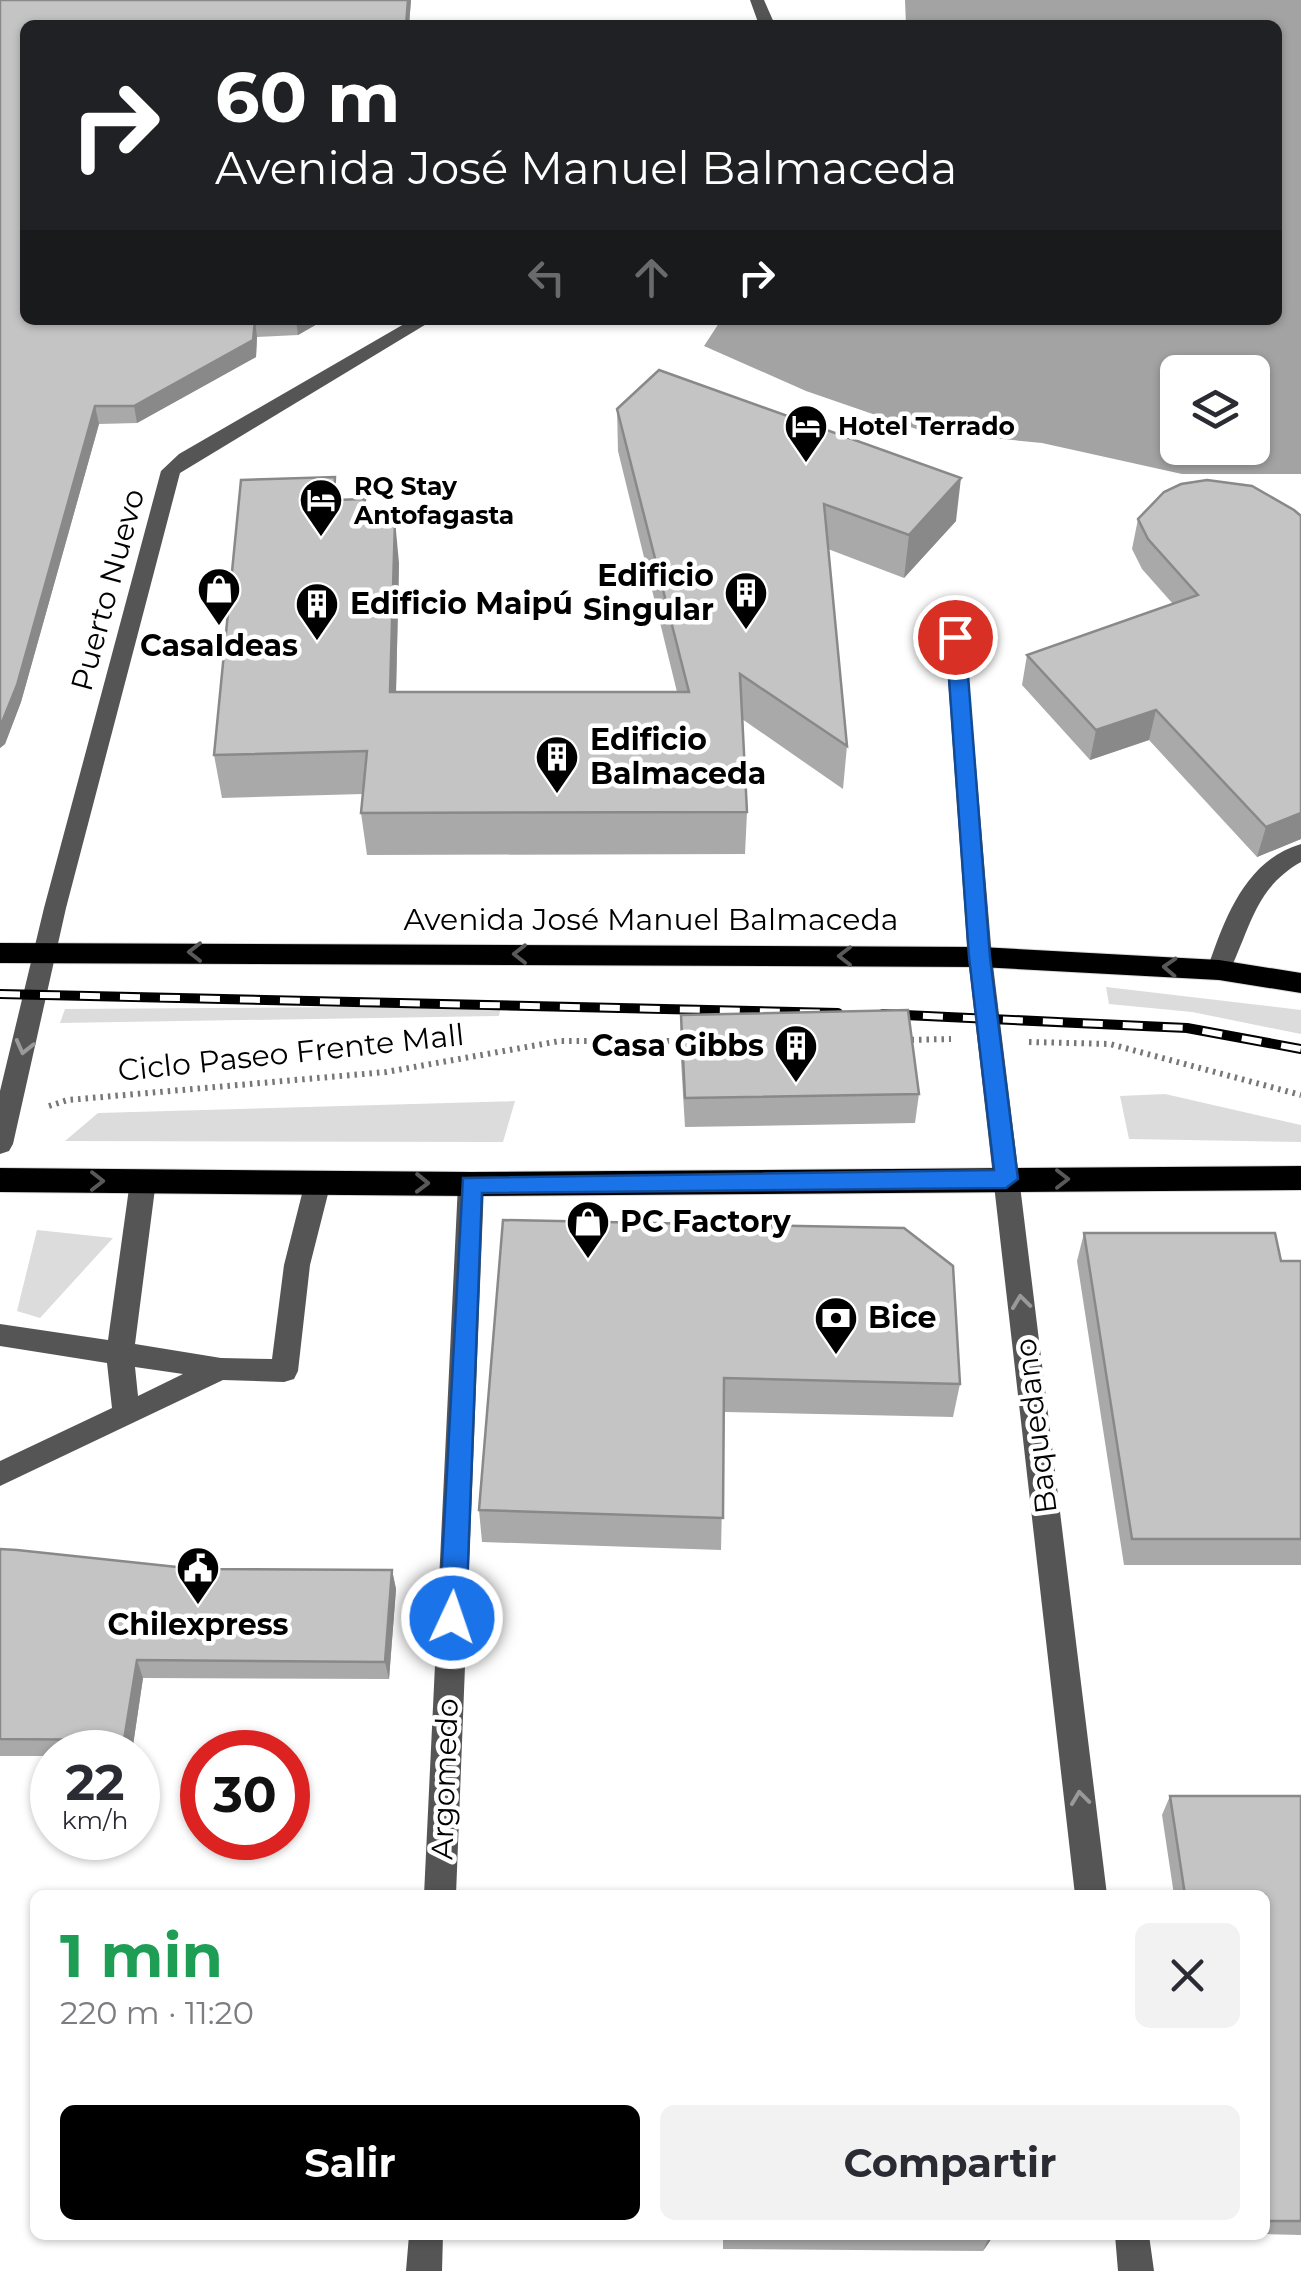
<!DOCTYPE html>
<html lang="es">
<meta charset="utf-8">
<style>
:root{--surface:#fff;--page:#f2f2f3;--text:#2b2b33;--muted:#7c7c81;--accent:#000}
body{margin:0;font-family:Montserrat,sans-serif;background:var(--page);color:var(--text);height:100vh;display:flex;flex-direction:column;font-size:38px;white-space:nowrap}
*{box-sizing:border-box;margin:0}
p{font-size:32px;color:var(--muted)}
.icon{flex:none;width:55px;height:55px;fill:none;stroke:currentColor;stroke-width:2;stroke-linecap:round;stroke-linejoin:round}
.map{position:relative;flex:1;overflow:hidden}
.details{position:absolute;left:30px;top:1890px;width:1240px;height:350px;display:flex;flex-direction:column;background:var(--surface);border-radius:15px;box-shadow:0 2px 8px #0004}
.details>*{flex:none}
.hud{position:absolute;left:20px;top:20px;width:1262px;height:305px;border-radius:15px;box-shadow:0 2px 8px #0004;background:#202124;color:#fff;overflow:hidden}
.buttons{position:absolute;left:1160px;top:355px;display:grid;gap:20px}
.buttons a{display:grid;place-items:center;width:110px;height:110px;border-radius:15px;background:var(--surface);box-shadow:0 2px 8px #0004;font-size:50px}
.speed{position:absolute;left:30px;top:1730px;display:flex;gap:20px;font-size:50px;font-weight:700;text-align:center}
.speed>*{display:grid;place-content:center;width:130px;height:130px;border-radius:50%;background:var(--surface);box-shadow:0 2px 8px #0004;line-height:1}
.speed small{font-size:25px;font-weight:400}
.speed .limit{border:15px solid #d22;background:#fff;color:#111}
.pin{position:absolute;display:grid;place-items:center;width:85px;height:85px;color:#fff;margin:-42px;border:5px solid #fff;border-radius:50%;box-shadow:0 2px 10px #0007}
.me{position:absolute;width:110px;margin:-55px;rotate:3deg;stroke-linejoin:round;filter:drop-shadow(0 0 8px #0008)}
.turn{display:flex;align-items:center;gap:35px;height:210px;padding:0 30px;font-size:45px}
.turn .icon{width:130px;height:130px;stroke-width:2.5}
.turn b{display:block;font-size:70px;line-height:85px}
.lanes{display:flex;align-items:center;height:95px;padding:0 30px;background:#0003;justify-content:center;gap:50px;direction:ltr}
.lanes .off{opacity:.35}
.round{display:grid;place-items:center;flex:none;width:105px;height:105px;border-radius:15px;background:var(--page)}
.head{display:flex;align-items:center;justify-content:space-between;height:170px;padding:0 30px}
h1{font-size:60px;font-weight:700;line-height:75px;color:#1e9e55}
.button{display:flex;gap:20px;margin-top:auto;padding:20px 30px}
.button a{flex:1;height:115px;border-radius:15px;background:var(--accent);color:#fff;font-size:40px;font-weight:700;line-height:115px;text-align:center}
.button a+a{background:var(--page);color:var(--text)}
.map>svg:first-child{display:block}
</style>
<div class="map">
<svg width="1301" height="2271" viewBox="0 0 1301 2271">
<rect width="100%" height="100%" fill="#fff"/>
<path fill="#dcdcdc" d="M1106,987l195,23v24l-109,-22 -83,-8z
M501,1006l-2,10 -439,7 5,-14z
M1165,1094l136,31v17l-172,-3 -9,-43z
M515,1101l-12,41 -438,-1 33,-28z
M37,1230l76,8 -73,80 -23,-7z"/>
<path fill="#a3a3a3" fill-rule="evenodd" d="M905,0h396v474h-119l-140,-31 -120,-12 -116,-40 -102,-45 17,-26h557v-295h-372zM1178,372h74v76h-74z"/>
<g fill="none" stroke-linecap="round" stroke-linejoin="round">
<g stroke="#dbdbdb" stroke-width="2">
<path id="highway" d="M0,943l980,4 239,13 82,13v20l-82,-13 -239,-13 -980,-4z
M1301,1166v24l-830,6 -471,-4v-24l471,4z"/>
</g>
<path stroke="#777" stroke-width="6" stroke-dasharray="2.5 5" stroke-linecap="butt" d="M904,1040l47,-1
M1029,1042l81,2 191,51
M49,1106l19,-6 318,-28 174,-31h126"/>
<path fill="#555" fill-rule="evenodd" d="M750,0h14l11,25h-16z
M411,320h22l-253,153 -114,435 -53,236 -4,7 -9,3v-63l44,-183 117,-437 18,-17z
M955,630l10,7 27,320 115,938h-32l-107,-938 -23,-320z
M1301,844v18c-48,27 -51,70 -74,114h-16l-4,-6c17,-50 38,-110 94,-126z
M143,1171l9,3 4,7 -21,163 86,14 51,1 12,-94 21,-83 4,-7h18l4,7 -21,83 -12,106 -4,8 -10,3 -61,-2 -223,106v-25l112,-53 -5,-45 -107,-17v-22l108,16 22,-159 4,-7zM135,1367l48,7 -45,22z
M471,1174l9,3 4,7 -28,711h-32l34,-711 4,-7z
M409,2235h34l-1,36h-36z
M1115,2235h34l5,36h-36z"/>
<use href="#highway" fill="#000" fill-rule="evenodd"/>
<g stroke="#000" stroke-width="10">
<path id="rail" d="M0,994l838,19
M883,1014l304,14 114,21"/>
</g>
<use href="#rail" stroke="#fff" stroke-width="6" stroke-dasharray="20" stroke-linecap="butt"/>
</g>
<path fill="#a9a9a9" d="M0,0h411l-2,25h-384v295h299l-26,15 -41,2 -1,20 -119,66 -38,1 -78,278 -16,42 -5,4z
M617,409l339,112 -52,57 -76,-29 19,197 -4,43 -101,-70 5,93 -2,42 -378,1 -6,-42 2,-19 -141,4 -8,-43 121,-278 3,23 29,21 32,42 -3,129h281l-59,-241z
M1164,492l137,347 -44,18 -108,-117 -59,20 -68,-75 5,-30 146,-51 -31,-35 -10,-20 6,-30z
M681,1015l238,79 -4,29 -230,4 -5,-83z
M503,1220l457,164 -7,33 -229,-5 -3,138 -239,-8 -3,-32z
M1084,1233l197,28h20v304h-177l-47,-304z
M0,1549l196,20 196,1 4,19 -7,90 -246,-1 -11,74h-80v4h-52z
M1170,1796h131v439l-36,-1v-339h-91l-12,-80z
M723,2235h271l-11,16 -260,-2z"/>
<path fill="#898989" d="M408,0h3l-2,25h-3z
M255,320l2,17 -1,20 -119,66 -3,-17z
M296,320h28l-26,15z
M95,406l4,18 -78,278 -16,42 -5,4v-21z
M961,478l-5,43 -52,57 5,-43z
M395,520l4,43 -4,172 -5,-43z
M1156,710l-7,30 -59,20 6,-30z
M1301,813v26l-44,18 9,-30z
M392,1570l4,19 -7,90 -4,-17z
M137,1660l6,18 -11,74h-2l-6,-12z
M990,2235h4l-11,16z"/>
<path fill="#c4c4c4" stroke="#898989" stroke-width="2.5" d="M0,0h408l-2,25h-381v295h230l-2,20 -119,66h-39l-78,279 -17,42z
M659,370l302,108 -52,57 -85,-31 23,242 -107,-72 7,138 -386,1 6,-62 -153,4 27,-275 94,-3 -1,23 31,-1 -1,22 31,-1 -5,172h299l-72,-283z
M1207,480l45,6 42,24 7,6v297l-35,14 -110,-117 -60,20 -69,-75 171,-60 -50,-56 -10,-20 26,-27 17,-8z
M908,1010l11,84 -234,4 -4,-83z
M503,1220l401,8 49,38 7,118 -236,-6 -1,140 -244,-8z
M1084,1233h191l6,28h20v278h-169z
M0,1549l17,1 179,19 196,1 -7,92 -248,-2 -13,80 -124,-1z
M1170,1796h131v425h-36v-326h-80z"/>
<defs><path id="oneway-chevron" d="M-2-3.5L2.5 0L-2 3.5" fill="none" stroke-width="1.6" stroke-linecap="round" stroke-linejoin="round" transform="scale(2.5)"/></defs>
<g stroke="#595959">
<use href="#oneway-chevron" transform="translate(195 952) rotate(-180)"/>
<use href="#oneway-chevron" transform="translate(520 954) rotate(-180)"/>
<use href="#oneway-chevron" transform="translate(845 956) rotate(-180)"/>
<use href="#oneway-chevron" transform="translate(1170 967) rotate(-177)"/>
<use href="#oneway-chevron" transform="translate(1062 1179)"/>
<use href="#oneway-chevron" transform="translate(97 1181)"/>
<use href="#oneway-chevron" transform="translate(422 1183) rotate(1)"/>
</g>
<g stroke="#999">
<use href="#oneway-chevron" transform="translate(24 1047) rotate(104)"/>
<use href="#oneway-chevron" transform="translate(1021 1302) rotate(-97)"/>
<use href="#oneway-chevron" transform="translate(1080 1798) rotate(-97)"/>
</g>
<path fill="#1a73e8" stroke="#114b97" stroke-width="2.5" d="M955,631l10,6 25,320 28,222 -12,9 -524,5 -16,425 -4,9 -10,4 -9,-4 -4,-9 24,-440 531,-8 -25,-213 -23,-320z"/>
<defs>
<g id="hotel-pin" transform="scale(2.25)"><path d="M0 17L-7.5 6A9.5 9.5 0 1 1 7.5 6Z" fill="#000" stroke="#fff"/><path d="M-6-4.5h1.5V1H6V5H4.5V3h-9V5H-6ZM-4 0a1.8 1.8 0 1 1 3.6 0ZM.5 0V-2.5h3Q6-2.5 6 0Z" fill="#fff"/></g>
<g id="shop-pin" transform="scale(2.25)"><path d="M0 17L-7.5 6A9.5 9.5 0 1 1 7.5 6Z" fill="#000" stroke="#fff"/><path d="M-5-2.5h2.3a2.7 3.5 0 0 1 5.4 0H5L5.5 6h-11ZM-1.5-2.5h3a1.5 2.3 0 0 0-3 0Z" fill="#fff"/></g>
<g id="building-pin" transform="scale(2.25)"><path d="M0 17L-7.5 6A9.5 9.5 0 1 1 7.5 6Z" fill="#000" stroke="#fff"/><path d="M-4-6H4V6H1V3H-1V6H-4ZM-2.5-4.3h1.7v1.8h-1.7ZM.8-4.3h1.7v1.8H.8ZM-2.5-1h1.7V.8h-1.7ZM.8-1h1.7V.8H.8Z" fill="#fff"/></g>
<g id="bank-pin" transform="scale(2.25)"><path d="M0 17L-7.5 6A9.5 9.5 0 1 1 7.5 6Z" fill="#000" stroke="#fff"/><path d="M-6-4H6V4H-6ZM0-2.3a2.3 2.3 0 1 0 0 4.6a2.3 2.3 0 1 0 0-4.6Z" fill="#fff"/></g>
<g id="civic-pin" transform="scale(2.25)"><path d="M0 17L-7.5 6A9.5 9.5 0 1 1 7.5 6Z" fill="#000" stroke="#fff"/><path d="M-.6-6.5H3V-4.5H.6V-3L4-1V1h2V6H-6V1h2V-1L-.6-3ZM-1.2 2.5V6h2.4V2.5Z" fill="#fff"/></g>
</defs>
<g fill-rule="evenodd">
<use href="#hotel-pin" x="806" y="426"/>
<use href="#hotel-pin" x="321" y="500"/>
<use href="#shop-pin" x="219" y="589"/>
<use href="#building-pin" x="746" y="593"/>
<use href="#building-pin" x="317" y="604"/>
<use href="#building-pin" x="557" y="757"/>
<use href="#building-pin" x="796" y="1046"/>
<use href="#shop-pin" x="588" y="1222"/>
<use href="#bank-pin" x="836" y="1318"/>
<use href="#civic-pin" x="198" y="1568"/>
</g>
<g text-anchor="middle" stroke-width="9" stroke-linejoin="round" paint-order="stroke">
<g font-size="25" font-weight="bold" fill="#000" stroke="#fff" text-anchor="start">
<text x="838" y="435">Hotel Terrado</text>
<text x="354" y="495">RQ Stay<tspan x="354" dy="29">Antofagasta</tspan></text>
</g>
<g font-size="30" font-weight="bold" fill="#000" stroke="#fff" text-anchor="start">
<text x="714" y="586" text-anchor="end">Edificio<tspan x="714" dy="34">Singular</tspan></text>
<text x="350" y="614">Edificio Maipú</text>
<text x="219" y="656" text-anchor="middle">CasaIdeas</text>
<text x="590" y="750">Edificio<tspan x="590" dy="34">Balmaceda</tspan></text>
<text x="764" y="1056" text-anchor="end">Casa Gibbs</text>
<text x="620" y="1232">PC Factory</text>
<text x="868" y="1328">Bice</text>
<text x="198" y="1635" text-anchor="middle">Chilexpress</text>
</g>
<g font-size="30" fill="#000" stroke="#fff">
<text transform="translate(108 590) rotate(-75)" y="10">Puerto Nuevo</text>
<text x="651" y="930">Avenida José Manuel Balmaceda</text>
<text transform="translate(291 1053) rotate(-6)" y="10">Ciclo Paseo Frente Mall</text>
<text transform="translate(1036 1426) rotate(-97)" y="10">Baquedano</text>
<text transform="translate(445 1779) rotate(-88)" y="10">Argomedo</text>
</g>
</g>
</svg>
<div class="buttons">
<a><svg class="icon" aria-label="layers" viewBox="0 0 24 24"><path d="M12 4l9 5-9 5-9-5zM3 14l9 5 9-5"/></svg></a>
</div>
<div class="speed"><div>22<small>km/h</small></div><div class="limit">30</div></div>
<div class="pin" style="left:955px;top:637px;background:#d93025"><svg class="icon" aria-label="arrive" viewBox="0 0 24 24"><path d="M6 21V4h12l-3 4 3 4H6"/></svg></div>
<svg class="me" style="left:452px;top:1618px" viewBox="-20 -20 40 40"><circle r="17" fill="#1a73e8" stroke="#fff" stroke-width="3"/><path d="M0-11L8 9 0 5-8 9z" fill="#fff"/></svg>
<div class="hud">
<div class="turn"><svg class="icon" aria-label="right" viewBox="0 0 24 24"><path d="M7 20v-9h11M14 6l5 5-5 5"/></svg><div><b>60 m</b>Avenida José Manuel Balmaceda</div></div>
<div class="lanes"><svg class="icon off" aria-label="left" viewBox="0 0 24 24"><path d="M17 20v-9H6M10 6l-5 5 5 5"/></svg><svg class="icon off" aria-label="ahead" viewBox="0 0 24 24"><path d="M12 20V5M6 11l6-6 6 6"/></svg><svg class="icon" aria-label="right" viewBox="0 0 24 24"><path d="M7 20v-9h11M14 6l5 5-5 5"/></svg></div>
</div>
<section class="details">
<div class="head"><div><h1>1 min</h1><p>220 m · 11:20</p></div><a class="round"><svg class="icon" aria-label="close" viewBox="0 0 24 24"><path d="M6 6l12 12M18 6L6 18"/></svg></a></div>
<div class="button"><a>Salir</a><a>Compartir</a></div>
</section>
</div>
